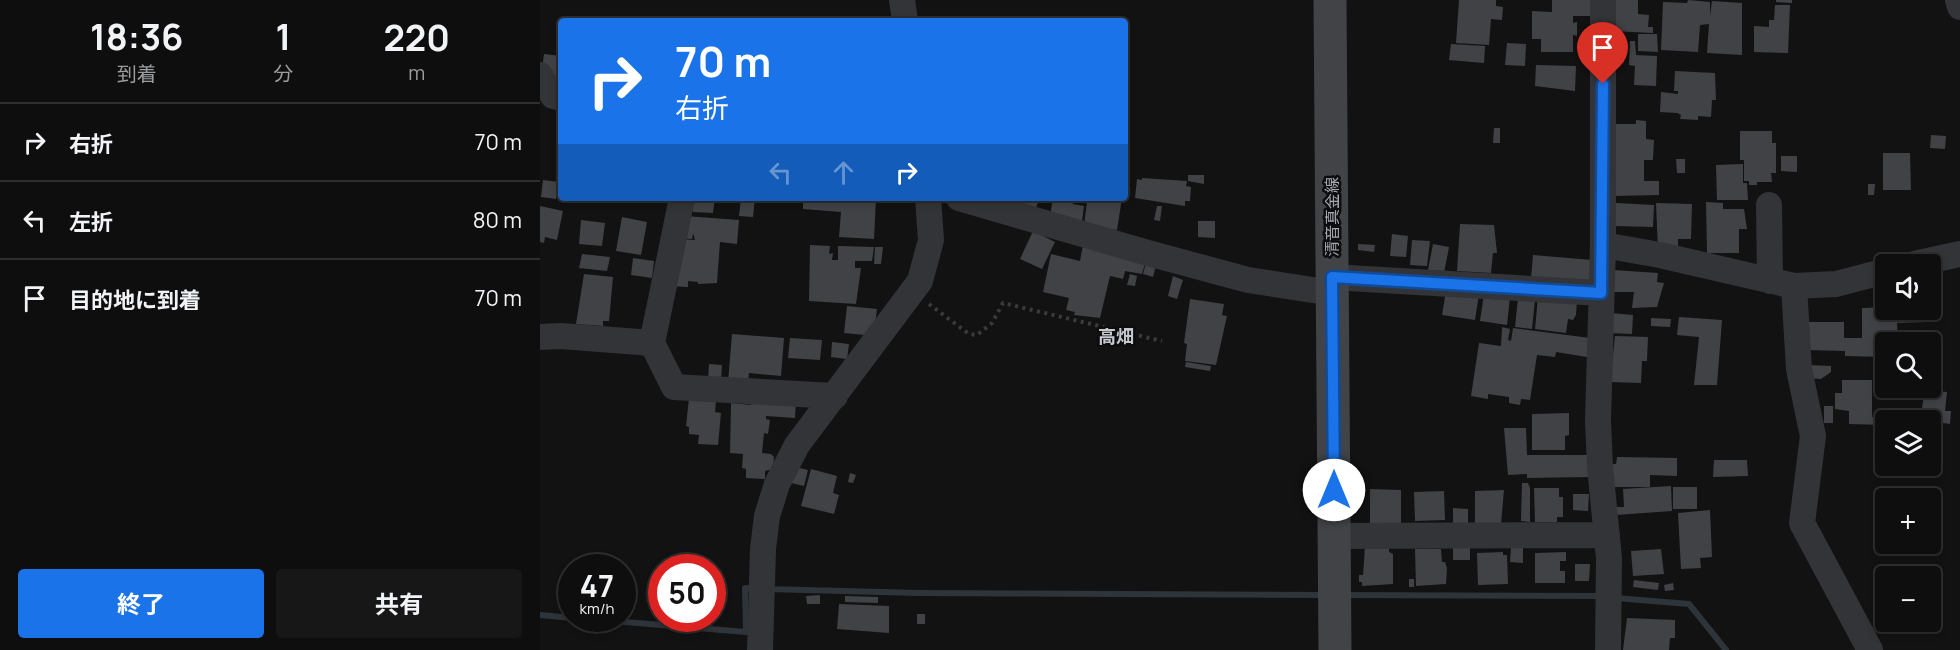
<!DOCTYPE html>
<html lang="ja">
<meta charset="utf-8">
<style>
:root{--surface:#0e0e0e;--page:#171717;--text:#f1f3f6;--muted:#9b9c9e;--line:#2e2e2e;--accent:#1a73e8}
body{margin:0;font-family:Manrope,"Noto Sans JP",sans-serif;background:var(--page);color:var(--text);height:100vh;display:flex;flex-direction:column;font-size:22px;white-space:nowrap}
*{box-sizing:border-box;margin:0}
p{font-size:20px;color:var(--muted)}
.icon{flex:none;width:33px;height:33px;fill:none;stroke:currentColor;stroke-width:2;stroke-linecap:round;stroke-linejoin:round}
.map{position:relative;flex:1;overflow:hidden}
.sheet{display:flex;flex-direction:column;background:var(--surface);width:540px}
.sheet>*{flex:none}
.hud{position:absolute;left:18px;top:18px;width:570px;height:183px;border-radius:6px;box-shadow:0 3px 9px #0003,0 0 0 2px var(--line);background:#1a73e8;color:#fff;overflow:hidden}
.controls{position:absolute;left:1335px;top:254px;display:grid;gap:12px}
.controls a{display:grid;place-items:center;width:66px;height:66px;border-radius:6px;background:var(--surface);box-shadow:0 3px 9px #0003,0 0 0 2px var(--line);font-size:30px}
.speed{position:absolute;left:18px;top:554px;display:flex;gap:12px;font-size:30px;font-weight:700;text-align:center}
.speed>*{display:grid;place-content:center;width:78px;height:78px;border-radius:50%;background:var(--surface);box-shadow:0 3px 9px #0003,0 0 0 2px var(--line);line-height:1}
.speed small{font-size:15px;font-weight:400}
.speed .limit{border:9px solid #d22;background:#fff;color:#111}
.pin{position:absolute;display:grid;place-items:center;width:51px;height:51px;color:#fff;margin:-62px -26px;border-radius:50% 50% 50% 0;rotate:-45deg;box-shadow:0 0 6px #0007}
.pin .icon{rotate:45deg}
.me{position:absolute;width:66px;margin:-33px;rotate:0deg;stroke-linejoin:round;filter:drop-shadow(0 0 4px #0008)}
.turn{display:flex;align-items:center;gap:21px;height:126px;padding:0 18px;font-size:27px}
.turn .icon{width:78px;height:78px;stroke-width:2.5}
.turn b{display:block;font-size:42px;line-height:51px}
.lanes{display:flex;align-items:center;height:57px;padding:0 18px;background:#0003;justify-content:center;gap:30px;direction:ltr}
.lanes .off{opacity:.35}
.eta{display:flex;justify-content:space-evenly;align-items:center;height:102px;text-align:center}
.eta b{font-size:36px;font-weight:700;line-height:42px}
.action{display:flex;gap:12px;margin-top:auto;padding:12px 18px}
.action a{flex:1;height:69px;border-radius:6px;background:var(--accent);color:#fff;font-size:24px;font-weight:700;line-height:69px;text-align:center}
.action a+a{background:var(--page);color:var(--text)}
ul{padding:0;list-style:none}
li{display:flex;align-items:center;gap:18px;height:78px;padding:0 18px;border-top:2px solid var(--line)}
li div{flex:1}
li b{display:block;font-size:22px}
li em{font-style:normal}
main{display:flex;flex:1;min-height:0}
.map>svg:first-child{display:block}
</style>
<main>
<section class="sheet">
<div class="eta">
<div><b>18:36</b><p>到着</p></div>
<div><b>1</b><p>分</p></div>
<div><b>220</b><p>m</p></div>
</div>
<ul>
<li><svg class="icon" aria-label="right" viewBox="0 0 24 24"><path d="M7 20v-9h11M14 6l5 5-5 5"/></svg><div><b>右折</b></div><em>70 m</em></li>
<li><svg class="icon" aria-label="left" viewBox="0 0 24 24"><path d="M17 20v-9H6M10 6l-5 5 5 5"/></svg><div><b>左折</b></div><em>80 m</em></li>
<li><svg class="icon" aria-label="arrive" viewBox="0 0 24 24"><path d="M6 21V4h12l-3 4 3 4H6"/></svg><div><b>目的地に到着</b></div><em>70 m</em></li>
</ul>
<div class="action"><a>終了</a><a>共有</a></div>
</section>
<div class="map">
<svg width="1420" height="650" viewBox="0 0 1420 650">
<rect width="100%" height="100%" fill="#121213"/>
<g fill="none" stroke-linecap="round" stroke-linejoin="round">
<path stroke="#2d343a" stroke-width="6" d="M227,589l152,4 404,2
M803,595l259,1
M1076,598l73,6 37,46
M0,615l32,3
M37,618l169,14 -1,-44 12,1"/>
</g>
<path fill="#414246" d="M919,0h37v6l7,1 -1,13 -11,-1 -2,26 -33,-2z
M1012,0h41l-1,16h-19v7l4,-1v14l-4,-1v17h-32v-13h-9v-28l20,1z
M1074,0h24v14l11,1 -1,12h5v6l-41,-2z
M1148,0l22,2v14l2,-15 30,2v52l-35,-2 2,-29 -9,1 -2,27 -37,-2 2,-48 24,1z
M1236,0h16v3l-16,-1z
M1235,5h15l-2,48 -34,-1v-26l15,1v-7h5z
M1098,34h19l1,18 -20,-1z
M1090,41h5l1,14 21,1 -1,30 -22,-1 1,-19 -6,-1z
M967,43l19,1 -1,22 -20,-1z
M911,44l34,2 -1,17 -35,-3z
M4,54l17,2v22l-13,-1 -6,-7z
M996,65l40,1 -1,25 -40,-5z
M1135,71l40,2 1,27h-4l-1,17 -13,-1v4l-18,-1 1,-4 -4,-2 -17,-1 1,-20 17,2v-3h-4z
M1096,120l10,1v18l8,1 -1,20h-9v21h15v14l-46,1 -1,-72h24z
M954,128h6v15h-7z
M1200,131h32v12h4v30h-5l1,9h-15v3h-8v-4h-5v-21h-4z
M1391,135l15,1 -1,13 -15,-1z
M1343,153h27l1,37h-28z
M1241,156h16v16l-16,-1z
M1136,159h9v14h-8z
M1203,164v19h4l1,17h-31l-1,-35z
M648,175h16v9l-16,-3z
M602,178l45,3 -1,5 5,1 -1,14h-5v5l-50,-8 2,-19 5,1z
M3,180l16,2 -3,17 -15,-2z
M1328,184h7l-1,11h-6z
M153,198h22l-2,15 -20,-1z
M201,198h14l-2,19 -14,-1z
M263,198h73l-2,41 -35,-2 2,-25 -38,-3z
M459,198h40l-4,14z
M513,198h21l-1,6 11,2 -2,15 -32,-5z
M542,198h40l-5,32 -33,-4 3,-25 -5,-1z
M1166,202l17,1v6h21l3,20h-8v24h-32z
M1076,203l38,2 -1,22 -38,-1z
M1116,203l36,1 -1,35h-13v10h-20z
M0,206l23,5 -6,29 -12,-3 -1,6 -4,-1z
M617,206h5l-2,15 -6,-1z
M145,216l54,4 -2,24 -17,-2 -3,41 -19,1v-2l-10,-1v6l-19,-1 10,-47 16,1 -2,-7 -1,6 -13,-1z
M82,217l25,5 -6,33 -25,-4z
M41,220l24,3 -3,23 -23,-2z
M658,221h17v17l-17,-1z
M920,224l34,1 3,28h-4l-2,20 -34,-2z
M493,231l22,11 -13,27 -22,-10z
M852,234l16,2 -2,21 -16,-1z
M872,240l18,1 -3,25 -17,-1z
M818,244l17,1 -1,7 -16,-2z
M893,244l16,3 -5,26 -16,-3z
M270,245l20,1 -1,8 4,-1 -1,7h6v-14l36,1 -2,14h-17v7h6l-5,36 -47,-3z
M543,245l63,15 -4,14 -17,-3 -2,8 -13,-3 -10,42 -26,-3 1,-3 -9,-2 3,-12 -26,-6 8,-38 29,7z
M335,247h8l-2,17h-7z
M42,254l28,3 -3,14 -28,-3z
M993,255l59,5 -2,23 -59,-5z
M93,258l21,3 -2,17 -21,-3z
M607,259l10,3 -4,15 -10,-3z
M1073,270l45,3 -1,9 7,1 -7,24 -25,1 2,-16h-22z
M44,274l29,3 -4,44h-6v5l-27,-2z
M590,274l7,2 -2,10 -8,-1z
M633,276l10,4 -6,19 -9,-3z
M906,291l33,3 -4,26 -33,-5z
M944,294l26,3 -3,28 -27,-4z
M998,297l39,4 -1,14 -3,5 -5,-1 -2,14 -31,-4z
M978,298l17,2 -3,29 -17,-2z
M650,299l34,5 -2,11 5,1 -11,49 -31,-4 2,-17 -3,-1z
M307,306l30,3 -2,16 -10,10 -21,-2z
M1346,307v2h42v13l-31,1 1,19h-12v15l-41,-1v-5l-38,-1 -1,-28h38v16h18v-30z
M1071,313l22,2 -1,19 -23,-1z
M1139,317l43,3 -5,65h-23l5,-48 -22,-2z
M1111,318l20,1 -1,8 -19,-1z
M962,327l8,2 -2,11 3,1 2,-13 77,10 -3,19 -31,-5 -1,5 -18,-2 -7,45 -9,-1 -1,6 -11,-2v-6l-21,-3v5l-17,-3 8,-53 22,3z
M192,334l52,4 -3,38 -32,-3 -1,11 -20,-2z
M1075,336l33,1 -1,24h-5l-1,22 -31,-1z
M250,338l32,2 -2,20 -32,-2z
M292,342l17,2 -2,15 -16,-2z
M646,362l25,4 -1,5 -25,-4z
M169,364l13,1 -1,16 -13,-1z
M1267,365l24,1v6l-10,7 -14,-1z
M1390,365h10v22h-10z
M1302,380h30v37l14,1v7l-37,-1v-13l-14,-2v-16h7z
M1385,390l22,2 -2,19h6l-1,13 -30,-4z
M212,396l44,4 -1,18 -29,-2v3l4,1 -2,14 -4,-1 -2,20 9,1 3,3 -1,12 -8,2v8l-19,-1v-9l-4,-1 1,-14 -13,-1 1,-50 20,2z
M149,398l27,3 -1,11 6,1 -3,32 -20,-1 1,-9 -10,-1v-7l-3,-1z
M1284,406h9v17h-9z
M1029,413v22l-4,1v14h-33v-36z
M964,428h22l1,27h63v22l-63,1v-4l-19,1z
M1077,457l60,1v18l-27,-1v12h-37l-2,-23h5z
M1174,460h33l1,16 -35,1z
M255,467l13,3 -4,16 -13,-3z
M271,469l26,7 -4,17 6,2 -5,19 -33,-8z
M310,473l6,2 -3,8 -5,-1z
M982,483h6l2,5v34l-9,-1z
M1131,486l1,25 -56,4 1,-8h7l-1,-18z
M1133,487h24v22h-24z
M994,488h25v9h4v20h-6v5h-22z
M830,489l31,1v33h-31z
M964,490l-3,34h-26v-33z
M904,491l1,29 -30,1 -1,-29z
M1033,494h16l-1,17 -15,-1z
M913,508l15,1v15h-15z
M1170,510l2,47 -12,1 1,10 -20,1 -3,-56z
M825,547h24v5l4,2v30l-31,2v-4h-3v-7h4z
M913,547h17v13h-17z
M971,547h12v16l-13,-1z
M875,549h26l1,13h3l2,6 -1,16 -30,2z
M1121,549l3,25 -31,2 -2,-25z
M963,552v3h4l1,29 -30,1 -1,-32z
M1026,552v9h-6v10h5v12h-30v-30z
M1035,564h15l-1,17h-14z
M869,579h5v8h-5z
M1094,580l25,3 -1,7 -25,-3z
M1133,583l1,7 -9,1 -1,-6z
M280,595v9h-13l-1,-8z
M305,596l33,1v6l-33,-1z
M299,604l50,2v27l-52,-4z
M377,614h8v10h-8z
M1087,618l48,2v18h-5l-1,12h-46z"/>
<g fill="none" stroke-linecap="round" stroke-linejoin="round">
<path stroke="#393b3e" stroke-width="4" stroke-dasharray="3 4.5" stroke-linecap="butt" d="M389,304l40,30 8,1 15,-12 11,-20 159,38"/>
<path stroke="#333437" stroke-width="26" d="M362,0l3,21
M1063,0v245l-5,175 2,47 9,91 -1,92
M1418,0l2,7
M0,75l13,21 8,2
M419,198l189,55 100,27 84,13
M1229,205l1,76
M1063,245l57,10 134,31 42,-2 50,-13
M1374,264l46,-10
M792,277l269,16
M1254,286l5,83 14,67 -11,87 68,127
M0,337l21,-1 91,7 30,-145
M112,343l22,44 161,9
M794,536l273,-1
M220,650l3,-101 4,-33 10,-32 20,-39 123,-164 11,-41 -3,-42"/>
<path stroke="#414347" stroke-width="33" d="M790,0l5,650"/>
</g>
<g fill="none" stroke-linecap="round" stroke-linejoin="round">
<g stroke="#114b97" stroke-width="15">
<path id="route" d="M794,490l-2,-213 269,16 2,-209"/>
</g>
<use href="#route" stroke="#1a73e8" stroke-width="10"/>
</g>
<g text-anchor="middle" stroke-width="5" stroke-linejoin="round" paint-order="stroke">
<g font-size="16" fill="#a5a9b2" stroke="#0d0d0e">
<text transform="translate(792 217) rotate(-90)" y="6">清音真金線</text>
</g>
<g font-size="18" font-weight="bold" fill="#c5c8cf" stroke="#0d0d0e">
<text x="576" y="343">高畑</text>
</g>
</g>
</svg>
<div class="controls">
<a><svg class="icon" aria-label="sound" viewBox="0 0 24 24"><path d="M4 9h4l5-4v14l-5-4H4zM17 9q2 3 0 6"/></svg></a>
<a><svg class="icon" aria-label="search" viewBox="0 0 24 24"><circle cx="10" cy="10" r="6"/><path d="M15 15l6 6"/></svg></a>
<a><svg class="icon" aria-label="layers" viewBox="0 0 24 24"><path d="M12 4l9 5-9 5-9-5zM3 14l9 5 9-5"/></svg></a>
<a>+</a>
<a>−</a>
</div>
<div class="speed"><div>47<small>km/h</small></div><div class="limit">50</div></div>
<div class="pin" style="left:1063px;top:84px;background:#d93025"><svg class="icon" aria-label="arrive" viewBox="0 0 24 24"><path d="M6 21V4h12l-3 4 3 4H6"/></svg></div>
<svg class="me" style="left:794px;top:490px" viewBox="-20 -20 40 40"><circle r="19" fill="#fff"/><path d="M0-13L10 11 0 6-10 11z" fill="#1a73e8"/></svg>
<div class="hud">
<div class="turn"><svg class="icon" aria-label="right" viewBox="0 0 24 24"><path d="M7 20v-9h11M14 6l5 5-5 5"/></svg><div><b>70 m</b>右折</div></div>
<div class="lanes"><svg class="icon off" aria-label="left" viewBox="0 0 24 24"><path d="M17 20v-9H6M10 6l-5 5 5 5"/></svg><svg class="icon off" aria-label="ahead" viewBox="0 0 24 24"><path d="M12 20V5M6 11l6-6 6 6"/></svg><svg class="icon" aria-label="right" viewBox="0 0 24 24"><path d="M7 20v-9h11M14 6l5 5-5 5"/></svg></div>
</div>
</div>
</main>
